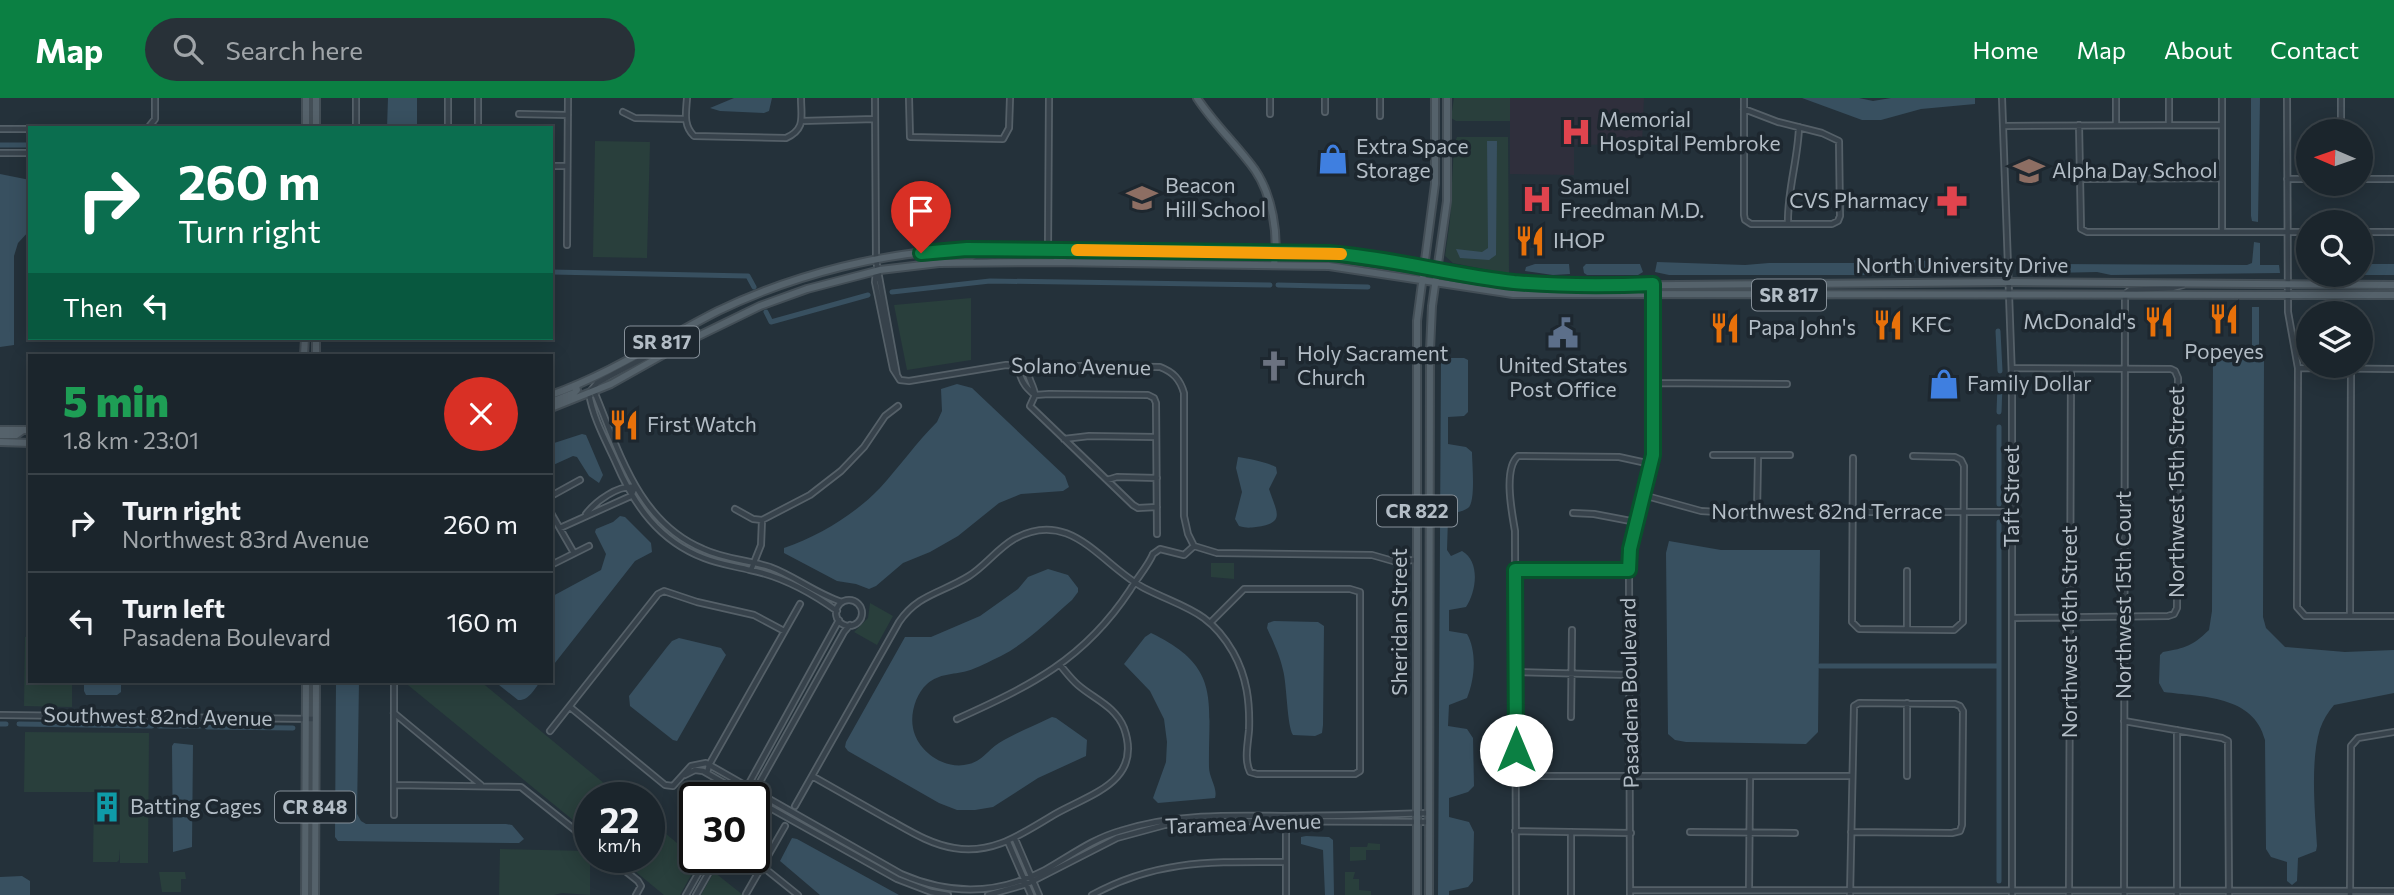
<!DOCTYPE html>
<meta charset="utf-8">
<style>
:root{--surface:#1b252c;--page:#283138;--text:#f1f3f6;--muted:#a0a5a9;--line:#394248;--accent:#0b8043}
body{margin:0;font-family:Commissioner,sans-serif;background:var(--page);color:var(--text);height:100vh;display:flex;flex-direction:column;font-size:26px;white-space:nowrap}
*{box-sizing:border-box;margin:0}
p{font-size:23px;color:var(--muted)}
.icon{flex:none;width:38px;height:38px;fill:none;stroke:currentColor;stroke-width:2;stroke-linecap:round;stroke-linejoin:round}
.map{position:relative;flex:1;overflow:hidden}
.drawer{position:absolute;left:28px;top:256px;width:525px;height:329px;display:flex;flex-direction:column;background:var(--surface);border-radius:0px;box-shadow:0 4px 18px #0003,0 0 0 2px var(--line)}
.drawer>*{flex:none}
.top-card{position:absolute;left:28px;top:28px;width:525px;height:214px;border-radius:0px;box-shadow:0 4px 18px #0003,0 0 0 2px var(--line);background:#0b6e4f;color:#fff;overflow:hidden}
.needle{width:46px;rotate:272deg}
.fabs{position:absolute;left:2296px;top:21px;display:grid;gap:14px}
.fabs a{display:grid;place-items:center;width:77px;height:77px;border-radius:50%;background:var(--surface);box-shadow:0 4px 18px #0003,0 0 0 2px var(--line);font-size:35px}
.speed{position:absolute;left:574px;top:684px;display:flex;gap:14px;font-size:35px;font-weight:700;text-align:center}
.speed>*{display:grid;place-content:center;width:91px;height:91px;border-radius:50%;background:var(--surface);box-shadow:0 4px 18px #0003,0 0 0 2px var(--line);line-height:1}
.speed small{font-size:18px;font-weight:400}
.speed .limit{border:4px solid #111;border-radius:10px;background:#fff;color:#111}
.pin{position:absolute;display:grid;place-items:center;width:60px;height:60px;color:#fff;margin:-72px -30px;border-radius:50% 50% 50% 0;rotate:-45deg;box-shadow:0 0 7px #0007}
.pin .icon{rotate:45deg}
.me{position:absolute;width:77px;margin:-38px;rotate:0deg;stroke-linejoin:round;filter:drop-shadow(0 0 5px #0008)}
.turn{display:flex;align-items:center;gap:24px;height:147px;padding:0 35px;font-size:32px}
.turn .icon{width:91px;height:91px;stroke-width:2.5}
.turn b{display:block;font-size:49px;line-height:60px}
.then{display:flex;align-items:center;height:66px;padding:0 35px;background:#0003;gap:14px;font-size:26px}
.round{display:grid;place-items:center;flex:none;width:74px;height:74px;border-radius:37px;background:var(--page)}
.summary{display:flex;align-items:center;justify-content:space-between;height:119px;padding:0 35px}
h1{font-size:42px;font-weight:800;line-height:52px;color:#1e9e55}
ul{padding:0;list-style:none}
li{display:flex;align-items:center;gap:21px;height:98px;padding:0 35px;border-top:2px solid var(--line)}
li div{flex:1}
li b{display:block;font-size:26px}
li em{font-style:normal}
header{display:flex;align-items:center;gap:42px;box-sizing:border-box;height:98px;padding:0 35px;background:var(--accent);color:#fff}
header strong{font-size:33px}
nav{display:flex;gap:38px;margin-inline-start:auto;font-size:24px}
.search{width:490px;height:63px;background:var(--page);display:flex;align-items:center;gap:18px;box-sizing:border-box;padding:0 24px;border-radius:38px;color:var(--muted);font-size:26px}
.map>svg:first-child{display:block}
</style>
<header>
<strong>Map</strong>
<div class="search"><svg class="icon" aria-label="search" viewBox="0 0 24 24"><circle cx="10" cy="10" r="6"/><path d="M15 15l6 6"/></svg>Search here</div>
<nav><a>Home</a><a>Map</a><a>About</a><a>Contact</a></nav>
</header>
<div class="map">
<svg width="2394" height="797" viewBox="0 0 2394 797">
<rect width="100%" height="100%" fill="#24313a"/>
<path fill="#2f2f3c" d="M1510,0h134l-2,46 -68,1v30l-64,-1z"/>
<path fill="#293f3c" d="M1454,0h56v23h-54l-5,-3z
M1457,39h51l1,137 -56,-11 -8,-7 5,-36 4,-75z
M595,43l55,1 -3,116 -54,-1z
M971,200v62l-64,10 -13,-65z
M1211,465h23v16l-23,-2z
M870,505l23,13 -16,29 -23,-13 14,-14z
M25,539h5v44h42v26l-48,-1z
M403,583h77l142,117h-32v36z
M25,634l124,1 -1,130h-28v-14l-1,11 -2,2h-24l1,-70h-70z
M649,722l50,41 -19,34h-16l-45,-37h30z
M1368,745l12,1v6h-14v10l-16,1v-14h17z
M500,751l90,2v44l-28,-2 -8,2h-55z
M159,774h26l1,7h-5v13h-19z
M714,774l29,23h-42z
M1345,774h10l-2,7h6v11l12,1v4h-26z"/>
<path fill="#385060" d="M388,0h29v30h-30z
M734,0h38l-3,13 -5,2 -44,-2 -10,-3z
M1802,0h57l14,3 18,-3h84v6l-54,5 -40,11h-19z
M2251,0h9l-2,124 -6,-1 -1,-5z
M1487,43h10l-1,114 -7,5 -29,-2 -4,-9 26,3 6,-4z
M0,76l30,6v50l-12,13 -4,13v89l-14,2z
M2254,144l6,1v22h19l1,8 -169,2 -14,-3 -45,1 -1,-3 3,-6 193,1 5,-2z
M1915,162l47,3 4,3 27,-2 4,1 -1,8 -22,-3 -61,1 -1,-9z
M1657,164l88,3 24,-2h117l6,4 -5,8h-218l-14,-3z
M1535,166h34l1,10 -17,1 -28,-4 1,-4z
M1586,166h54l3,8 -5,3h-51l-3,-2 -1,-6z
M2361,166h33v11h-33z
M2252,209h7v39l5,15 -1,256 3,11 19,19 60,5 49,-2v43l-60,12c-6,7 -11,15 -14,24 -10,32 -5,83 -3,117l-1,5 -18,7 -1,23 -5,4 -5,-4v-19l-16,-5 -5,-8 -1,-109c-11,-45 -64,-43 -101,-48l-5,-9 1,-28 3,-3c23,-4 29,-6 46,-22l3,-19 1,-256 32,-1 7,-6z
M1441,260h23l4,2v52l-4,4 -16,1v27l18,3 6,5c0,11 4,50 -4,56 -7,5 -14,3 -20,10l-1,32 4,6 11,-5c19,11 14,41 4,56l-17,3v21l18,3c10,17 8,45 0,64l-18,7 -1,21 19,3 6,9 1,48 -6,6 -19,6v19l20,5 5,10 -1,49 -5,6 -19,4v4h-11z
M957,286l15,4 93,88 4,11 -6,4 -42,3 -22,9 -41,33 -28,16 -27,11 -27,23 -7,3 -13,-5 -19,-3 -53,-28v-5c35,-12 70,-33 96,-60 20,-22 36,-45 57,-66l5,-11 -1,-22z
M582,336l4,1 17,40 -4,8 -10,-7 -12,-19 -4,-1 -22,10v-22z
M1238,359c9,1 31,6 38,10l1,6 -8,16c8,24 17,34 -13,38 -7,1 -10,1 -17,-1l-4,-7 7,-27 -6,-24z
M620,418l5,1 26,26 1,9 -17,9 -84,107v-71l50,-27 5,-16 -11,-22 1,-3 17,-7z
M1669,443l52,9h99l-2,182 -12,12 -120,-2 -11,-2 -7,-6 -2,-181z
M1048,471l20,6 10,13v4l-6,8c-23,20 -44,42 -71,56 -11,5 -23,12 -34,15 -15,4 -27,2 -40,13 -11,10 -17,29 -14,44 4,23 32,43 56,36 13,-3 19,-14 30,-21 16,-10 35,-17 53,-26l4,1 31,22 -1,16 -48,22 -45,29 -18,3h-18l-18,-7 -91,-52 -3,-4 1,-5 59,-105h26l49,-21 38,-27 10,-12z
M1274,523l44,1 6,4 -1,99 -1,8 -7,3 -22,-1c-6,-9 -6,-50 -10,-65 -3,-14 -10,-29 -16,-42l1,-5z
M1151,535c71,34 57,67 58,134 0,11 9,21 6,31l-57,5 -5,-5 13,-36 1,-20 -3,-23 -14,-28 -26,-27 21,-27z
M679,540l42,10 5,7 -49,86 -4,-1 -43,-34 -1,-10 38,-49 5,-6z
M84,583h37v11l-4,3h-31l-2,-4z
M336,583h23l-2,133 4,7 5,3h140l6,1 12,14 -5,4 -181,-2 -3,-4z
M494,583h47c-7,8 -12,20 -23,19z
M174,645l19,2 -1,102 -19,5 -1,-106z
M1306,738l23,1 4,3 1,55h-9l-2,-45 -22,-6v-7z
M792,740l5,1 102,56h-79l-40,-34z
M22,778l8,5v14h-30v-18z"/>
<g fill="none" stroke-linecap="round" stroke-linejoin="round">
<path stroke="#385060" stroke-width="5" d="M0,47h30
M551,174l197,4 6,11
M1278,187l90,2
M892,194l98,-11 280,4
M766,214l5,10 97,-27
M1998,233l2,40
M1999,314l1,-27
M1999,406v-77
M1820,568h179
M0,626h6
M19,626l133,2
M159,628h41
M207,629l86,1
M1999,783v-359"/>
<g stroke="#556068" stroke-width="8">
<path id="minor" d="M478,0v30
M687,0c-1,15 -4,27 7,38l92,2c20,-9 15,-21 15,-40
M875,0l1,162 21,115
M909,0l1,39 93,2 6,-11 1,-30
M1270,0v16
M2002,0l10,280v517
M2116,0v26
M2169,0v27
M2287,0l1,214 10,56 -1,239 8,9h89
M1744,11l34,13 44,11 17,8 1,75 -2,5 -6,3h-81l-6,-4 -1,-5v-117
M623,14l12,6 50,1
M1325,14v-14
M519,16l49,1
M1380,18v-18
M801,23l74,-2
M2079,27l2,104 6,3h221
M2003,28l219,-1
M148,30l7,-9v-21
M356,30v-30
M448,30v-30
M0,31h30
M2341,33v-33
M0,55h30
M551,68h16
M2080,81l142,-1
M2287,81h21
M2361,81h33
M1788,126c-1,-33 10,-64 11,-97
M2222,134v-134
M2361,134h33
M567,147l1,-147
M975,163c23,-11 51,3 73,-11l1,-152
M876,173l-1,11 18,87 7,11 9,1 97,-16 154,2c13,5 20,12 24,26v123l4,18 6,12
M665,243l-4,8 -64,34 -8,10c4,25 17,48 27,70 18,42 43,78 88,95 15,6 30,8 46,12 30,6 62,23 87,41
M1017,267c4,14 6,21 18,30 -1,-11 -10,-19 -7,-30
M2298,270l96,1
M1654,285l133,1
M594,293c25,60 44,131 109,158 21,10 45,11 67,18 25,9 46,27 72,35
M1064,341l25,-3 67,1
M1713,357h77
M1853,360l-1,164 7,7 95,1 9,-8 1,-156 -3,-6 -6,-3 -42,-1
M1107,382l10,-3 40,1
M1643,397l58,16 17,1h294
M551,398l29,-16
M1157,409l-19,1 -5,-3 -103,-99 5,-11 14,-1 99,1 6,3 2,5 1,131
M735,411l18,10 9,1
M551,415l23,40
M1573,415l21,1 42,8
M1757,415l1,-57
M762,422l48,-25 31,-24 23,-24 21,-31 13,-10
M560,430l71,-32 4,-9c-17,-2 -39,14 -49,27
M1194,448l23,7 155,2 21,6 24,-1
M1153,456l7,-5 24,6 10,-9
M551,467l38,-19
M751,472l10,-25 1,-25
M1515,472l114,1
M836 515a13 13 0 1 1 26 0a13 13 0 1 1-26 0Z
M2350,518l1,-247
M2012,520l156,-2 6,-2 3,-6 1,-230 -3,-7 -4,-2 -159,-1
M1907,531v-58
M1516,574l113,3
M570,609l95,78 8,1 18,-20 15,-3 195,111c48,21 97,21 144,-4 25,-14 47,-31 75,-39 54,-17 108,-16 164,-15 48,0 97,-1 145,-3
M394,615l87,72
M0,617l315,4
M1571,619l1,-87
M957,621c73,-33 127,-59 173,-129 7,-12 18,-24 23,-36
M2124,623l98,17 6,3 1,154
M2177,632v165
M550,633l108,-137 6,-3 33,11 57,13 30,16
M707,675l2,-8 91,-161
M685,677l10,-5 8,1 42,24
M812,678c25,14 49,28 74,42 22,12 43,26 68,30 41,7 70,-16 103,-35 34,-19 86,-32 67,-85 -9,-22 -30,-29 -46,-43 -7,-6 -12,-13 -18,-20
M1516,678h335
M1907,678v-73
M394,687l127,2 69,55
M741,700l98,-178
M751,700l93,-166 6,-7
M754,701l143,80 34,13 17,3
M795,708l104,-184c19,-28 43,-29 70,-46 16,-10 28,-27 45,-37 57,-32 87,26 130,49 39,20 65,22 89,64 14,25 17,50 16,78 -1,13 -5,30 1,42l7,2h98l5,-3v-179l-10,-3h-106l-34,34
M394,717v-134
M1515,733l116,2
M1571,734v63
M1690,734l105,1
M1015,741l24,56
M1008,744l23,53
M609,760l29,23 3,5 -5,9
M762,768l36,29
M1749,791l1,-112
M1630,792l764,1
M746,796l39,-68
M686,797l21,-37
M696,797l21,-37
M988,797l39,-11 90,-46 48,-13 42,-4 222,1
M1092,797c66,-36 121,-33 194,-33
M1286,797v-75
M1516,797l-1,-364c-3,-18 -12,-62 3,-75l101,1 32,7
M1630,797l-1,-324 1,-22 23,-94v-171
M1850,797l4,-189 5,-3 96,1 5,2 3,5 -1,114 -2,6 -8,2 -101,-1
M2069,797l2,-526
M2124,797l1,-601 5,-4 42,-2 11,-3
M2350,797l1,-149 7,-8 36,-6"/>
</g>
<g stroke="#434e56" stroke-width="10">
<path id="major" d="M306,0v30
M1197,0c17,26 40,47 58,72 17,25 24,65 19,94
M316,30v-30
M1055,164c12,-14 53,-3 72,-9
M304,257l1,-17
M316,257v-17
M551,297c59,-21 112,-56 167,-84 77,-37 168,-60 253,-62l358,4 33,3 152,26 63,4 431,-4 386,3
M551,304l23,-9 3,-3 -1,-5
M551,310l60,-24 73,-41 76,-37 47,-17 73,-19 59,-7 116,-1 274,4 184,28 881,1
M0,332h30
M0,337h16l7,-5
M0,344l30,1
M305,797l1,-214
M315,797l1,-214
M1417,797v-574l18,-137v-86
M1429,797l1,-545 2,-44 15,-105v-103"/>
</g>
<use href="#minor" stroke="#37424b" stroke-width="4.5"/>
<use href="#major" stroke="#55626b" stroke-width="6"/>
</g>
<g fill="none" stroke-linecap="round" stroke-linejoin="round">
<g stroke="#07532c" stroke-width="18">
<path id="route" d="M921,155l46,-4 362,4c62,5 123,22 185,29 46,4 92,4 139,2v171l-23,94 -1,21h-114l1,180"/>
</g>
<use href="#route" stroke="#0b8043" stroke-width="12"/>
<path stroke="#f59e0b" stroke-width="12" d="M1077,152l264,4"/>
</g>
<defs>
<g id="hospital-bare" transform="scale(2.415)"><path d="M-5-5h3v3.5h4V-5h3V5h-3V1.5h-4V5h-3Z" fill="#e0444e" stroke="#1d272f" stroke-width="2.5" paint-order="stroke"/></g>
<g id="shop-bare" transform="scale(2.415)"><path d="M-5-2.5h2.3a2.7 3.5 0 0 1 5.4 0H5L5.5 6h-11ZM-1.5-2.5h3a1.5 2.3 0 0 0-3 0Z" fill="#3f7fe0" stroke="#1d272f" stroke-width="2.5" paint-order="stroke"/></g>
<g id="school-bare" transform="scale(2.415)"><path d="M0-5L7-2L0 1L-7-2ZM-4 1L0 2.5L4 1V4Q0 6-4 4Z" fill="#8d6e63" stroke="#1d272f" stroke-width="2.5" paint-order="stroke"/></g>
<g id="pharmacy-bare" transform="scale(2.415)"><path d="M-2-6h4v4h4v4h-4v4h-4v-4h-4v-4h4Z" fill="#e0444e" stroke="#1d272f" stroke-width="2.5" paint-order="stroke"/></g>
<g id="restaurant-bare" transform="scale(2.415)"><path d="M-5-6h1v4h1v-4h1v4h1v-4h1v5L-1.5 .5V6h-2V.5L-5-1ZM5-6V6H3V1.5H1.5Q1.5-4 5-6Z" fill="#e8710a" stroke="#1d272f" stroke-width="2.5" paint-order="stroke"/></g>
<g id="civic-bare" transform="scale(2.415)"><path d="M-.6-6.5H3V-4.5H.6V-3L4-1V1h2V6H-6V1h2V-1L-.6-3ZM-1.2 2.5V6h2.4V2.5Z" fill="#5c6f8a" stroke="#1d272f" stroke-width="2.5" paint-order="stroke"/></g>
<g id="church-bare" transform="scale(2.415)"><path d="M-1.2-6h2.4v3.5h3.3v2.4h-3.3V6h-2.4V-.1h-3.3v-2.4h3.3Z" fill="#6b7280" stroke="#1d272f" stroke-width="2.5" paint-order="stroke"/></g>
<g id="building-bare" transform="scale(2.415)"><path d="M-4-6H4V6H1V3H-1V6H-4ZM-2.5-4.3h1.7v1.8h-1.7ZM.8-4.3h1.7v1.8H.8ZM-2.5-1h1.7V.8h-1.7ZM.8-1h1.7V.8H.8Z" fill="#0f9aa8" stroke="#1d272f" stroke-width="2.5" paint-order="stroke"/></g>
</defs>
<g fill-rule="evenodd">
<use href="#hospital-bare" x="1576" y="34"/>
<use href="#shop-bare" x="1333" y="61"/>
<use href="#school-bare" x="2029" y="73"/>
<use href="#school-bare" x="1142" y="100"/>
<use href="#hospital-bare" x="1537" y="101"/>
<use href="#pharmacy-bare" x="1952" y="103"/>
<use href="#restaurant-bare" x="1530" y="143"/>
<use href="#restaurant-bare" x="2224" y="221"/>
<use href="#restaurant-bare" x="2159" y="224"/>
<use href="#restaurant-bare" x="1888" y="227"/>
<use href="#restaurant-bare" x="1725" y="230"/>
<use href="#civic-bare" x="1563" y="235"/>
<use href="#church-bare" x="1274" y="268"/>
<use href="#shop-bare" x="1944" y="286"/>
<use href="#restaurant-bare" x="624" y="327"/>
<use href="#building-bare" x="107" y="709"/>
</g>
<g text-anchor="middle" stroke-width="7" stroke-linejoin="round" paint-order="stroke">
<g fill="#1d272f" stroke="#869099" stroke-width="2">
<rect x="1752" y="181.5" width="74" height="31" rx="5"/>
<rect x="625" y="228.5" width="74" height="31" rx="5"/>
<rect x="1377" y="397.5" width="80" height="31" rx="5"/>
<rect x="275" y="693.5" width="80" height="31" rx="5"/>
</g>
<g font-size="19" font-weight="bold" fill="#b3bdc6">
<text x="1789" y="204">SR 817</text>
<text x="662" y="251">SR 817</text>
<text x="1417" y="420">CR 822</text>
<text x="315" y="716">CR 848</text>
</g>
<g font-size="21" fill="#b3bdc6" stroke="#1d272f" text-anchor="start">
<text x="1599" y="29">Memorial<tspan x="1599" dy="24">Hospital Pembroke</tspan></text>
<text x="1356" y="56">Extra Space<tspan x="1356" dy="24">Storage</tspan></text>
<text x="2052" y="80">Alpha Day School</text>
<text x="1165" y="95">Beacon<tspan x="1165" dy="24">Hill School</tspan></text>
<text x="1560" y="96">Samuel<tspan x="1560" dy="24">Freedman M.D.</tspan></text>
<text x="1929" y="110" text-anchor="end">CVS Pharmacy</text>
<text x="1553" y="150">IHOP</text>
<text x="2136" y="231" text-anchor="end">McDonald's</text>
<text x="1911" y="234">KFC</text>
<text x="1748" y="237">Papa John's</text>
<text x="2224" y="261" text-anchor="middle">Popeyes</text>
<text x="1297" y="263">Holy Sacrament<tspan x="1297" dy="24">Church</tspan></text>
<text x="1563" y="275" text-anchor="middle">United States<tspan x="1563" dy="24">Post Office</tspan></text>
<text x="1967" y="293">Family Dollar</text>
<text x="647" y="334">First Watch</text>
<text x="130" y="716">Batting Cages</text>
</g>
<g font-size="21" fill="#b3bdc6" stroke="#1d272f">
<text x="1962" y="175">North University Drive</text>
<text transform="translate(1081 269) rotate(1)" y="7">Solano Avenue</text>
<text transform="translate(2177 394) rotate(-90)" y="7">Northwest 15th Street</text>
<text transform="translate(2012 398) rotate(-90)" y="7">Taft Street</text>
<text x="1827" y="421">Northwest 82nd Terrace</text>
<text transform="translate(2124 497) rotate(-90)" y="7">Northwest 15th Court</text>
<text transform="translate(1400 524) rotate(-90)" y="7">Sheridan Street</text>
<text transform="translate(2070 534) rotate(-90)" y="7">Northwest 16th Street</text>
<text transform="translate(1630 595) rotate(-91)" y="7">Pasadena Boulevard</text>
<text transform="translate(158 619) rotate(1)" y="7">Southwest 82nd Avenue</text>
<text transform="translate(1243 726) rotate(-2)" y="7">Taramea Avenue</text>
</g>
</g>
</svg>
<div class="fabs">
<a><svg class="needle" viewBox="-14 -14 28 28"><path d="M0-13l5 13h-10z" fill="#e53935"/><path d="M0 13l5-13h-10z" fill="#a0a5a9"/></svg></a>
<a><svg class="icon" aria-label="search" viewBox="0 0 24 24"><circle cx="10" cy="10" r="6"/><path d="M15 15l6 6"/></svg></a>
<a><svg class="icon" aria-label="layers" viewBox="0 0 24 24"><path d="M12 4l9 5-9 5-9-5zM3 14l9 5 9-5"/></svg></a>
</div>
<div class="speed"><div>22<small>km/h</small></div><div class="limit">30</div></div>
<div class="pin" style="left:921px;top:155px;background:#d93025"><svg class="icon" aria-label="arrive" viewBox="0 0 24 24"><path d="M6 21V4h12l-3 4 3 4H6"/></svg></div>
<svg class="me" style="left:1516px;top:652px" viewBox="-20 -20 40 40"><circle r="19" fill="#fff"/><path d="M0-13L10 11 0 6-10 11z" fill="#0b8043"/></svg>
<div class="top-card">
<div class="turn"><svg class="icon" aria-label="right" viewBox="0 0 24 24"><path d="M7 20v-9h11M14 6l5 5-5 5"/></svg><div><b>260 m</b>Turn right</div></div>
<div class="then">Then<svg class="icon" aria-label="left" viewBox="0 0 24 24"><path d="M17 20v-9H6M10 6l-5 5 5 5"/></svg></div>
</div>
<section class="drawer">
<div class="summary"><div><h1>5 min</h1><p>1.8 km · 23:01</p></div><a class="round" style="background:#d93025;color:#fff"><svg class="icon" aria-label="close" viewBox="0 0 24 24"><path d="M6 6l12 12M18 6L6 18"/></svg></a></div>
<ul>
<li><svg class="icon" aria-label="right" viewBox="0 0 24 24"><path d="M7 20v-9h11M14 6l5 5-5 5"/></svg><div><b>Turn right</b><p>Northwest 83rd Avenue</p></div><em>260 m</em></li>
<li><svg class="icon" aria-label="left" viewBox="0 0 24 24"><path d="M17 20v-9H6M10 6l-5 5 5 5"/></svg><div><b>Turn left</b><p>Pasadena Boulevard</p></div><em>160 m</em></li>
</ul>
</section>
</div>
